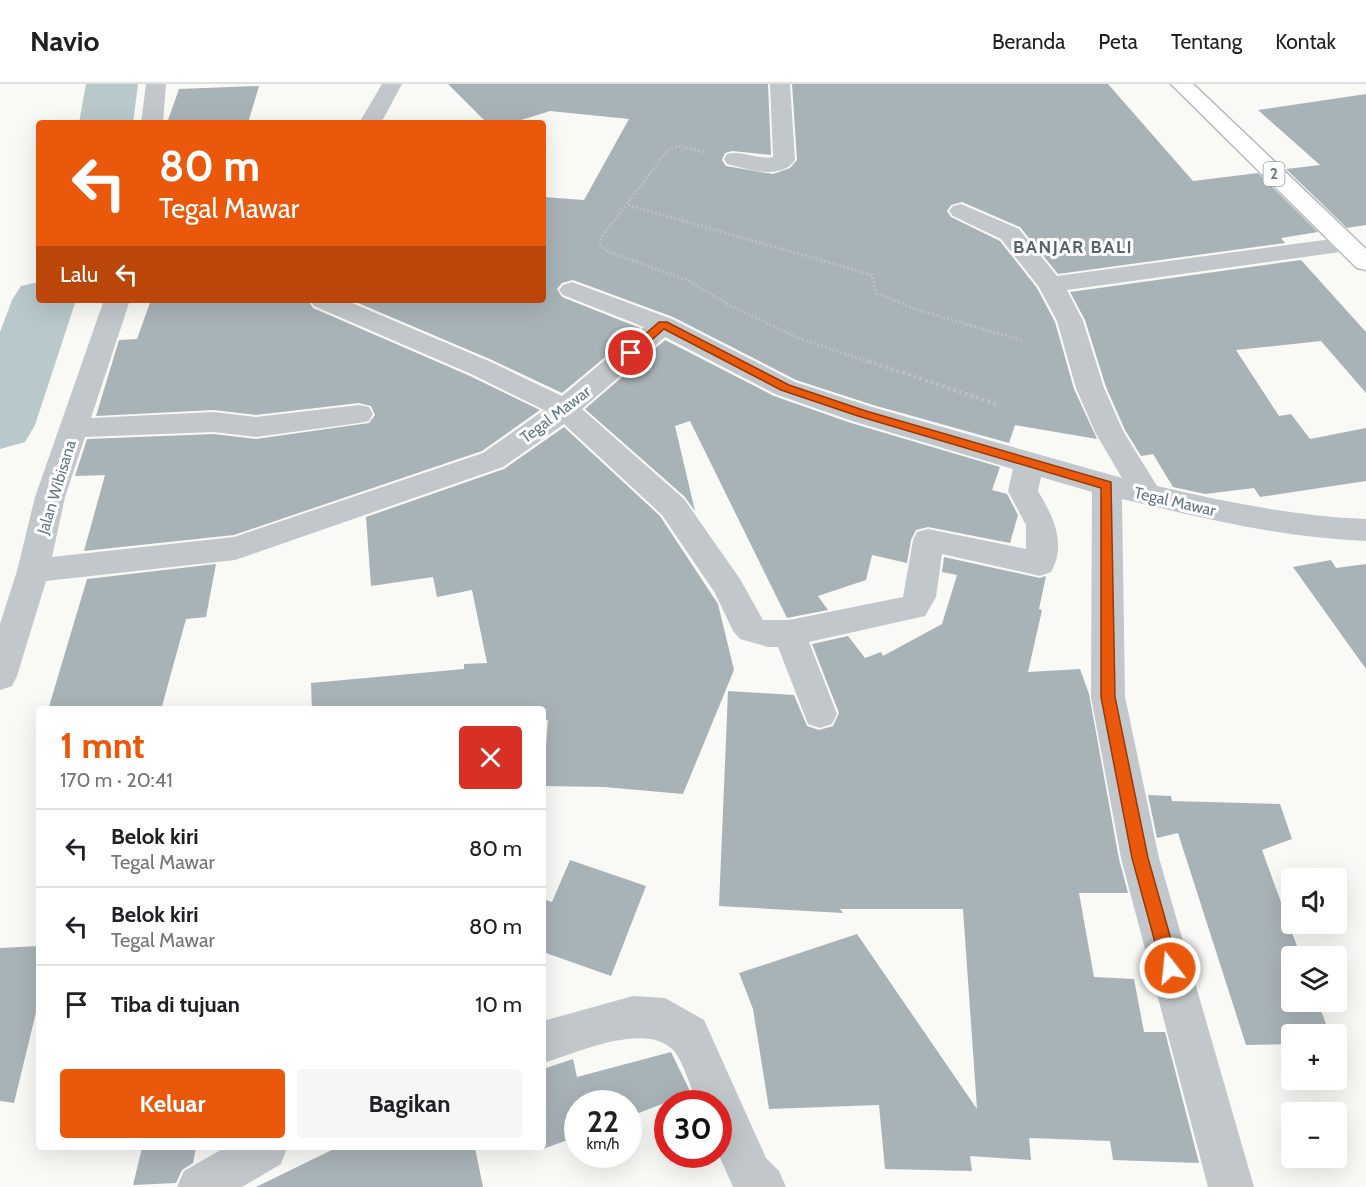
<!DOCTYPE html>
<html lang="id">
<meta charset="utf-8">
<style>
:root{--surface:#fff;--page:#f6f6f6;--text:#202124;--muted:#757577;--line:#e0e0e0;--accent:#ea580c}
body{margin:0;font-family:Cabin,sans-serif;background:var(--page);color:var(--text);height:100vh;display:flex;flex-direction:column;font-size:22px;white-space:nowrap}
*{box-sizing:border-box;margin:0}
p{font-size:20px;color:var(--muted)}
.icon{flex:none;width:33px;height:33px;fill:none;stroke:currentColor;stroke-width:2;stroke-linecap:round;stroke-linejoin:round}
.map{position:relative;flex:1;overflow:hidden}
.details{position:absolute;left:36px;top:622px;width:510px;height:444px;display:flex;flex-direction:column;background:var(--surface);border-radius:6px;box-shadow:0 6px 24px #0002}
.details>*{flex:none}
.top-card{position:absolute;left:36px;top:36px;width:510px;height:183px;border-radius:6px;box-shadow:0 6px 24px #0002;background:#ea580c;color:#fff;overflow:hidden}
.tools{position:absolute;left:1281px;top:784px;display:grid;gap:12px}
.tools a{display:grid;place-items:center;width:66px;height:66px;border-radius:6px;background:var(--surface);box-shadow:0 6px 24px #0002;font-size:30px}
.speed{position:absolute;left:564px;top:1006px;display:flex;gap:12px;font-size:30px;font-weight:700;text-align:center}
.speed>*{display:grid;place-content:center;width:78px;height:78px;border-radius:50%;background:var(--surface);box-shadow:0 6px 24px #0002;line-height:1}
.speed small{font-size:15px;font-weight:400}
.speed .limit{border:9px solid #d22;background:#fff;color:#111}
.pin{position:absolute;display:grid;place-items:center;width:51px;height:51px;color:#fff;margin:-26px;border:3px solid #fff;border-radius:50%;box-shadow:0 2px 6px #0007}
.me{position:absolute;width:66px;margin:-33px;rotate:344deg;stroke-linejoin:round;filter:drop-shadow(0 0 4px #0008)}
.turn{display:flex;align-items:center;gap:21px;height:126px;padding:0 24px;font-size:27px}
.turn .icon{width:78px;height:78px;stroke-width:2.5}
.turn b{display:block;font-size:42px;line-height:51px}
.then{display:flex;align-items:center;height:57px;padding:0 24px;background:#0003;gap:12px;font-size:22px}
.round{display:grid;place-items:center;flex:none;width:63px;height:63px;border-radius:6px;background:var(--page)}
.head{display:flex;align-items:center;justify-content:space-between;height:102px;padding:0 24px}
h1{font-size:36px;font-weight:700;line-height:45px;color:var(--accent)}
.cta{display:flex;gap:12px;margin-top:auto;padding:12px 24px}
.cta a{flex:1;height:69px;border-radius:6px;background:var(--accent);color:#fff;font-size:24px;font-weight:700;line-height:69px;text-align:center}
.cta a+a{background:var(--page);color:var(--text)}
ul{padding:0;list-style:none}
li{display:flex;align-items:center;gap:18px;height:78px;padding:0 24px;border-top:2px solid var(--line)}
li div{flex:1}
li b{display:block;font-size:22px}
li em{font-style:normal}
header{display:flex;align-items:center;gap:36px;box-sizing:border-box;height:84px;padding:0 30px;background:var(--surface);border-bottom:2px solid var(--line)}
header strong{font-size:28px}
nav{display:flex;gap:33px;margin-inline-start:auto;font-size:21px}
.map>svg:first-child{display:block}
</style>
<header>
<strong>Navio</strong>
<nav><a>Beranda</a><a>Peta</a><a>Tentang</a><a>Kontak</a></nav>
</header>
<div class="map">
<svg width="1366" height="1103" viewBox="0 0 1366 1103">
<rect width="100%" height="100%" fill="#f9f9f6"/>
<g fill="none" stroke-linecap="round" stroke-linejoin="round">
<path fill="#b8c8cb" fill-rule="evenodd" d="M86,0h52l-5,39h-54z
M39,198v18h37l-41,125 -10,17 -25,7v-117l12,-32 9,-14z"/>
</g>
<path fill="#a8b3b8" d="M448,0h320l3,71 -39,-4 -7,2 -3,7 4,6 47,8 17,-6 7,-8 -5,-76h316l85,97 65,-8 60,59 -37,6 4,5 -227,31 -38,-47 -58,-25 -11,3 -4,6 4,6 49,24 37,47 18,34 19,67 23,50 -82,-14 -6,18 -136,-38 -77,-25 -123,-63 -100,-37 -11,3 -5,6 5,8 78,31 -78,65 -70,-33 -141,-60h192v-103l41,3 45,-81 -79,-8 -38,12h-25z
M259,2l-11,37h-81l12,-34z
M1366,10v131l-19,3 -61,-59 34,-4 -62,-55z
M1301,176l65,72v61l-45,-52 -85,9 43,66 12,-2 19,25 56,-11v53l-106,16 -6,-9 -49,6 -32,-7 -20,-33 -12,2 -16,-26 -19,-43 -21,-67 -15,-28z
M151,216h157l5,8 157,68 70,34 -58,41 -248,84 -150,16 21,-76 -30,1 12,-37 127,-5 42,5 113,-16 6,-8 -4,-9 -12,-3 -103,12 -42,-5 -118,6 23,-76 18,-1z
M665,256l109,56 77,27 149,44 -8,23 15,4 11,21 -8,28 -82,-16 -12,3 -5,10 -4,23 -35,-8 -6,25 -48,16 10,14 -41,8 -97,-197 -15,5 20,85 -10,-14 -100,-88z
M564,343l96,89 58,88 16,66 -51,124 -79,-7 -61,-1 5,-66 -5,1v-11h-231l-1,-27 153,-14v-5l23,-1 -15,-73 -35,7 -4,-20 -62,9 -5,-69 138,-48z
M944,473l96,21 6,-2 -7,33 3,1 -14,62 52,-3 9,25 30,165 9,34h-49l15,84 40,2 10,53h21l34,131 -86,-3 -3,-19 -81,-3 2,22 -61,-4 2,15 -87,-2 -6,-64 -110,4 -16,-100 -14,-36 118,-39 120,175 -14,-200h-123l3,4 -124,-7 9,-215 66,4 13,31 12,4 14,-4 6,-13 -27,-69 36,-8 17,22 16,-6 2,4 59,-32 15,-49 -15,-3z
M1331,476l5,8 30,-4v105l-73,-102z
M216,480l-10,53 -20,2 -25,91h-113l39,-131z
M1148,711l23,1 1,5 108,3 12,35 -30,11 39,107h-9v45h26l12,33h-38v9l-46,1 -68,-212 -21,5z
M570,776l76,26 -35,90 -68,-24v-53l9,3z
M39,862v54l-25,103 -14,-2v-153z
M671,968l20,41 -63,24v-13h-50v32l-35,13v-80l30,-10 4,18z
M142,1064h54l-3,15 -11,7 -6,13 -43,2z
M336,1064h139l8,39h-227z"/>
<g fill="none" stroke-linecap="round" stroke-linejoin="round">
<g stroke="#b4babd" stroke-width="3">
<path id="highway" d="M1171,0h22l173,165v21l-9,-2z"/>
</g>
<path stroke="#bbbfc2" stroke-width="3" stroke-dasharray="2 2" stroke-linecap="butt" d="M704,68l-26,-6 -10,4 -65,85 -4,10 10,7 80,29 40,24 67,32 76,26
M628,121l244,70 4,18 42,17 106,31"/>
<path stroke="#bbbfc2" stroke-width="4" stroke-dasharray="3 3" stroke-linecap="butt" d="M868,277l128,43"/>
<path fill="#c1c7ca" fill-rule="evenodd" d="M146,0h20l-3,39h-22z
M382,0h20l-21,39h-22z
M770,0h20l5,76c-14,21 -48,9 -68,4l-3,-5 3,-5c15,-4 30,6 46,3z
M961,120l58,25 38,47 290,-39 9,2 3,5 -3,5 -9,2 -280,39 16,31 21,67 19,43 34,55c70,16 137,30 209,33v22c-84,-3 -163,-23 -244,-42l3,198 34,161 95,329h-46l-87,-329 -30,-161 1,-205 -51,-15 -3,14c15,25 29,53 13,81l-11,4 -98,-22 -6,43 -11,19 -116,26 28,72 -5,10 -12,4 -12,-4 -30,-77h-10l-28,-8 -7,-8 -18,-38 -53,-78 -98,-91 -61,43 -268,93 -189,21 -29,95 -5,10 -12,4v-66l17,-53 18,-74 69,-197h26l-39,118 123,-6 42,5 103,-12 10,2 4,7 -4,7 -10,2 -103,14 -42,-5 -129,5 -20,60 -13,60 182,-20 249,-84 61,-43 -73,-36 -157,-68 -4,-6h35l146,62 71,34 82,-69 -81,-32 -4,-5 4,-5 9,-3 100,37 123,63 77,25 250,71 -27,-46 -19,-44 -19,-67 -18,-34 -38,-48 -48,-23 -4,-5 4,-5zM665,253l110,57 77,27 161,48 -5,22 18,34v24l-98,-20 -11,3 -4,8 -10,57 -114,23h-26l-23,-41 -56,-80 -102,-90z
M633,912l32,2 39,22 62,138 13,13 7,16h-53l-15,-34v-49h-21c-5,-13 -15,-47 -25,-55 -29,-27 -95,4 -129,14v-42z
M224,1064h63l-6,16 -39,23h-65l7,-16z"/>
<use href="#highway" fill="#fff" fill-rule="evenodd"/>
</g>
<path fill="#ea580c" stroke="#983908" stroke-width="1.5" d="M659,238h8l122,63 77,26 245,71 4,215 33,161 31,110 -3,6 -6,2 -6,-2 -2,-6 -30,-110 -31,-161v-209l-243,-72 -77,-26 -117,-61 -29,26h-8v-5z"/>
<g text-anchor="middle" stroke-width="6" stroke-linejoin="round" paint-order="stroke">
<rect fill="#fff" stroke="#91a0a8" stroke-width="1.5" x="1263.5" y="78" width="21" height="24" rx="4.5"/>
<g font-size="15" font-weight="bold" fill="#627883">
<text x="1274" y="95">2</text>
</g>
<g font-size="16" fill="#627883" stroke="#fff">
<text transform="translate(555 330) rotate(-37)" y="6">Tegal Mawar</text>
<text transform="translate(56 403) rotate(-73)" y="6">Jalan Wibisana</text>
<text transform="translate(1175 417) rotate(13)" y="6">Tegal Mawar</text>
</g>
<g font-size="18" font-weight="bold" letter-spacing="1.5" fill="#54656e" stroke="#fff">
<text x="1073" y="169">BANJAR BALI</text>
</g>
</g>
</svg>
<div class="tools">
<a><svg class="icon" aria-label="sound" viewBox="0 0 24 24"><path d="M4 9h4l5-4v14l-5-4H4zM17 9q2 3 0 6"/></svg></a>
<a><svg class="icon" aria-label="layers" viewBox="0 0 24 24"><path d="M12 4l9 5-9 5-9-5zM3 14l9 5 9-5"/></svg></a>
<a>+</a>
<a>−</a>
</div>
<div class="speed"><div>22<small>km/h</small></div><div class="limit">30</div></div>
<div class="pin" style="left:631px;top:269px;background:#d93025"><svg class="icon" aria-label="arrive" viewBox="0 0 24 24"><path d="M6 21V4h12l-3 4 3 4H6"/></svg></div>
<svg class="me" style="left:1170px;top:884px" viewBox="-20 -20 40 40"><circle r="17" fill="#ea580c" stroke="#fff" stroke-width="3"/><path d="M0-11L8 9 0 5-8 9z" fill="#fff"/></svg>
<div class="top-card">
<div class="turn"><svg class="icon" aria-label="left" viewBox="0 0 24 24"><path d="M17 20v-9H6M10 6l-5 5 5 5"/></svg><div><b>80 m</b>Tegal Mawar</div></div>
<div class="then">Lalu<svg class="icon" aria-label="left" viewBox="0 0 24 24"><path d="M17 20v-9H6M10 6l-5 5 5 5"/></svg></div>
</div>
<section class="details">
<div class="head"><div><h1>1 mnt</h1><p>170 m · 20:41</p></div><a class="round" style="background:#d93025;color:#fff"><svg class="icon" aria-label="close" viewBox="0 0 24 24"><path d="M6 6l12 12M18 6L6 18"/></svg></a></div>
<ul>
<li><svg class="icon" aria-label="left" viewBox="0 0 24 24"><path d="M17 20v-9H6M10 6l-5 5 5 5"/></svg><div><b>Belok kiri</b><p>Tegal Mawar</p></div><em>80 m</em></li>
<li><svg class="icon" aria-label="left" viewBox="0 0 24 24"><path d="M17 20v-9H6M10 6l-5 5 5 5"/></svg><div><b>Belok kiri</b><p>Tegal Mawar</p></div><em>80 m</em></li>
<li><svg class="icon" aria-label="arrive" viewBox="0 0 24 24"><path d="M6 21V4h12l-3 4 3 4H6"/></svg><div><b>Tiba di tujuan</b></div><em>10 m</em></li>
</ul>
<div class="cta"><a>Keluar</a><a>Bagikan</a></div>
</section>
</div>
